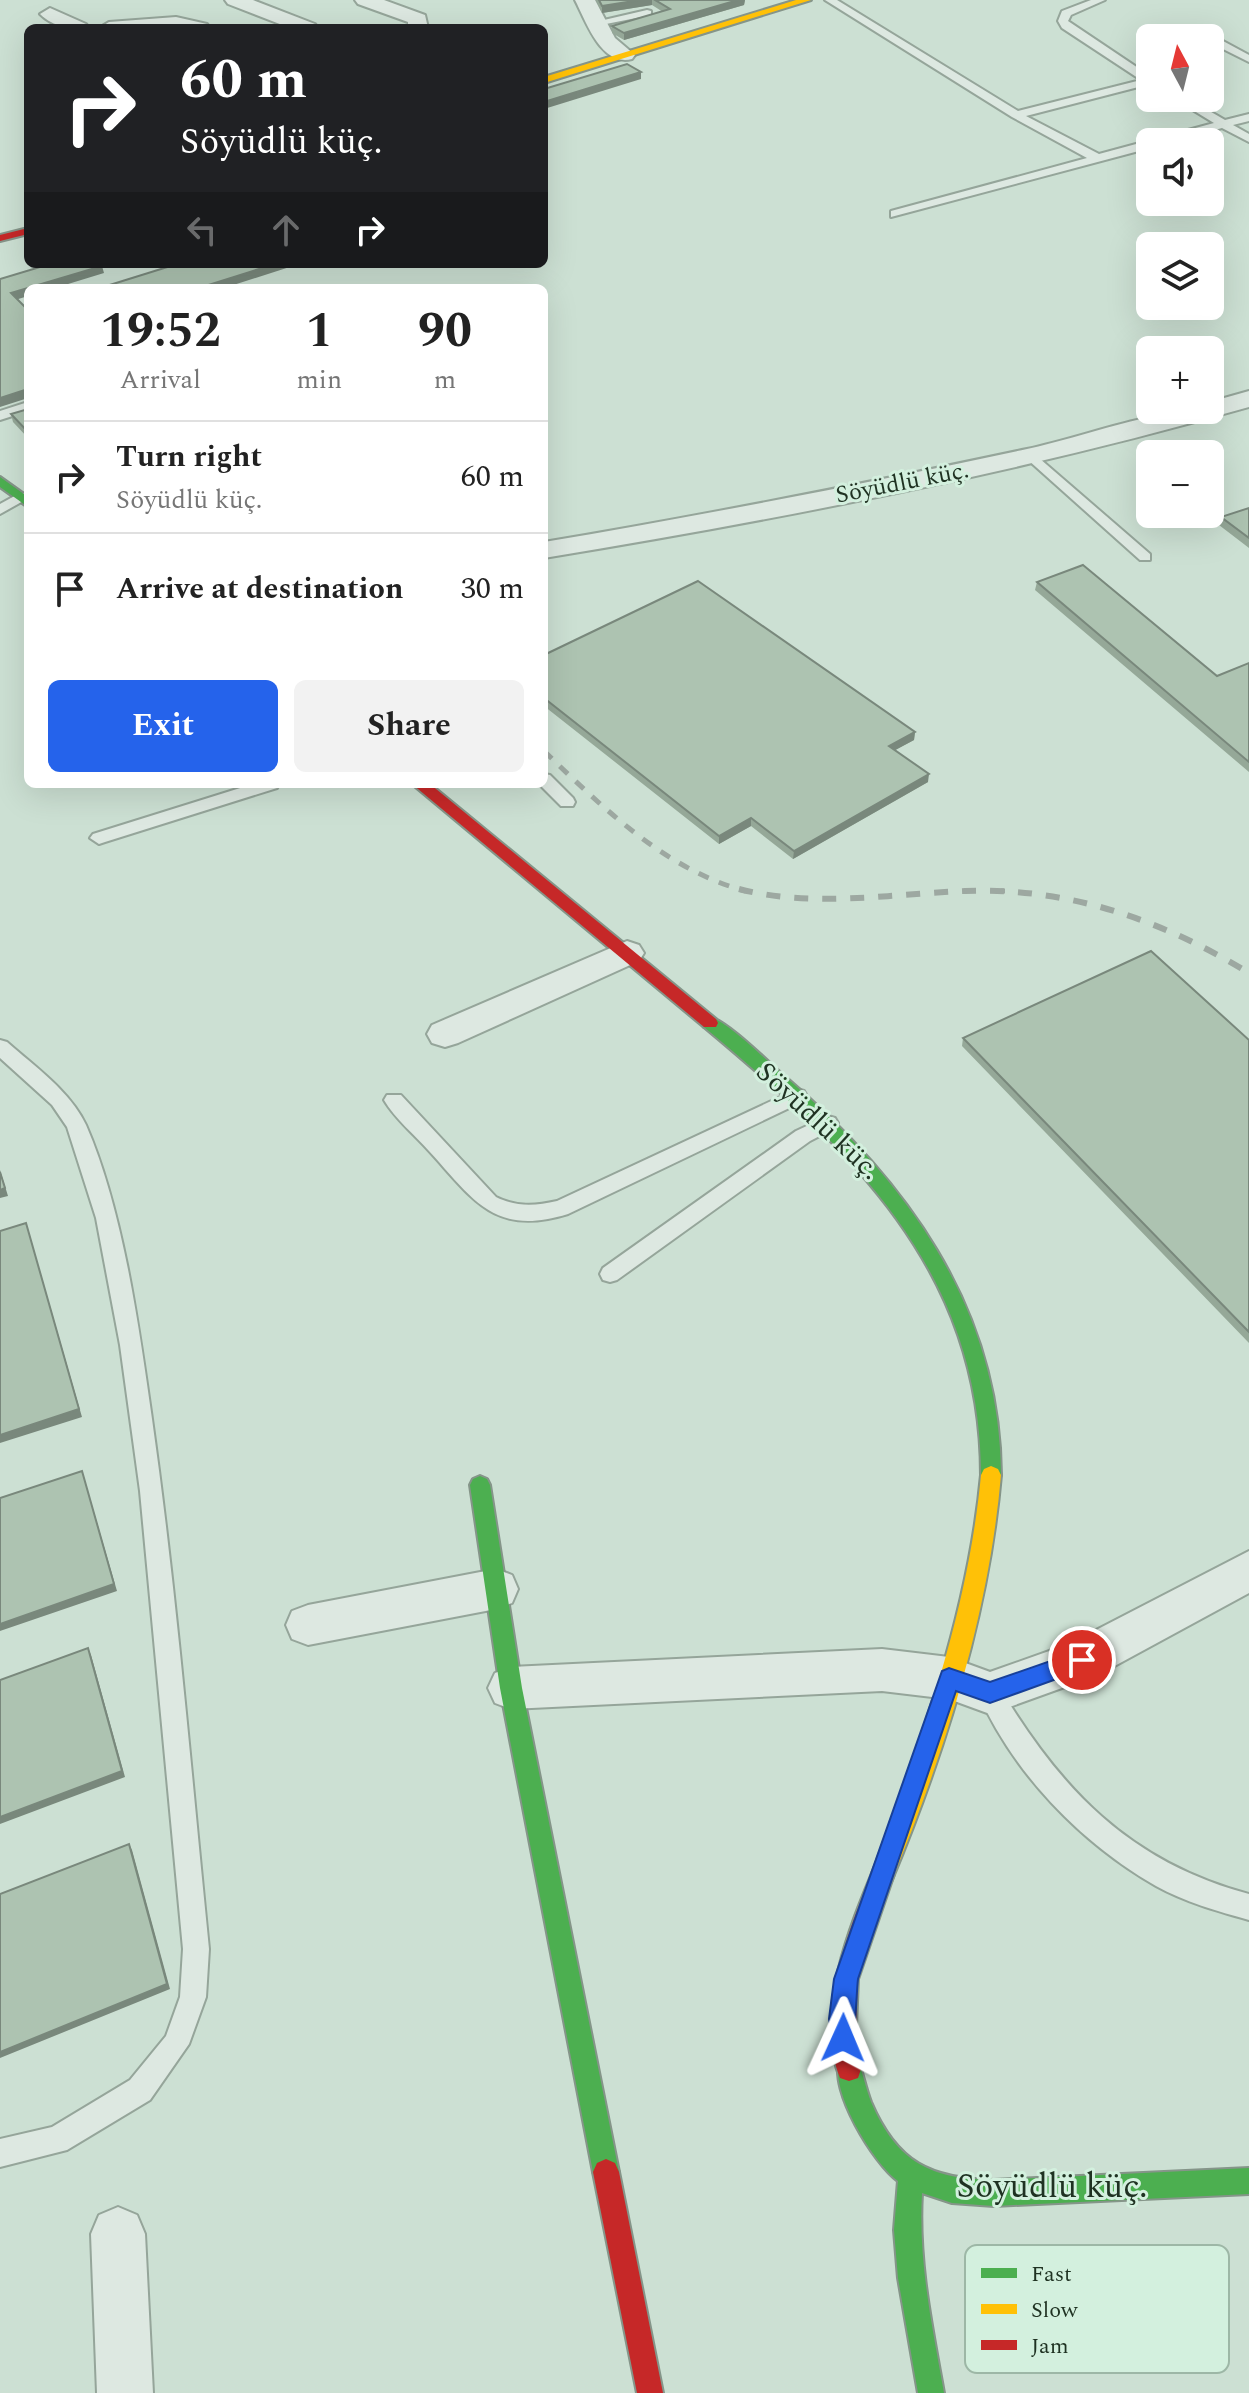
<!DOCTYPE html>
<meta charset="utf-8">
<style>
:root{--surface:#fff;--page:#f2f2f2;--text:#222;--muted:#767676;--line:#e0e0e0;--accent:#2563eb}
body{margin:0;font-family:Spectral,serif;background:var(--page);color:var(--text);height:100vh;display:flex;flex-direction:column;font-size:30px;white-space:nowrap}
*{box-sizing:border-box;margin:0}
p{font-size:26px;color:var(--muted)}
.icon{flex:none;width:44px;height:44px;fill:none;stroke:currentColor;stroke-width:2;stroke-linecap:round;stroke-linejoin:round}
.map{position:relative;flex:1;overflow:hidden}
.drawer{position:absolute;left:24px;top:284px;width:524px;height:504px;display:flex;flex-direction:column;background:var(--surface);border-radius:12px;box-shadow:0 8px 32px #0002}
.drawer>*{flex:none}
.banner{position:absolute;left:24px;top:24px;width:524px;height:244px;border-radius:12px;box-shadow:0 8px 32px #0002;background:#202124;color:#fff;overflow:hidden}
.needle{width:52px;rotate:353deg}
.fabs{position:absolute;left:1136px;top:24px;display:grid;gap:16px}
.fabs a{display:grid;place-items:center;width:88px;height:88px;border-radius:12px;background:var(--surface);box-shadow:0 8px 32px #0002;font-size:40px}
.pin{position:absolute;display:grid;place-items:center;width:68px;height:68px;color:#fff;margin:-34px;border:4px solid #fff;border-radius:50%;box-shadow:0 2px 8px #0007}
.me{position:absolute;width:88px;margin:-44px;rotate:1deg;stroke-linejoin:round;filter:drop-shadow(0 0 6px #0008)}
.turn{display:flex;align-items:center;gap:28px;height:168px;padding:0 24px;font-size:36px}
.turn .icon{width:104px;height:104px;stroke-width:2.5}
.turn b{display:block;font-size:56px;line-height:68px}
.lanes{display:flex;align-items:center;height:76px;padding:0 24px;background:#0003;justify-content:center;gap:40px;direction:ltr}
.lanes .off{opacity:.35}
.eta{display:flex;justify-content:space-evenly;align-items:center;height:136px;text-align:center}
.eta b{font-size:48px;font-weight:700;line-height:56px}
.cta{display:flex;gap:16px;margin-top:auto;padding:16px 24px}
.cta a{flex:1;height:92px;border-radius:12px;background:var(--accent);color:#fff;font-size:32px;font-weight:700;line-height:92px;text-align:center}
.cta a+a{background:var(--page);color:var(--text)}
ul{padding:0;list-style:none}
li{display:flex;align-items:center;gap:24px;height:112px;padding:0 24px;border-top:2px solid var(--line)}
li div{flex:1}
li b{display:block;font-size:30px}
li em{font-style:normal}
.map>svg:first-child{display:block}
</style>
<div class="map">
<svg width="1249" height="2393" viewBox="0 0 1249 2393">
<rect width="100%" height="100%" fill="#cce0d3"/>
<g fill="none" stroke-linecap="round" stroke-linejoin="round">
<g stroke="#95a59a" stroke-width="4">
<path id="lane" d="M825,0h12l181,111 123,-31 -79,-52 -4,-7 4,-10 29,-11h14l-34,15 -3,6 82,55v8l-124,32 73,38 115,-31 -41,-25h14l38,22 24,-6v7l-16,4 16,9v8l-27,-14 -51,14h-21v6l-259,69v-6l196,-53 -75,-41z
M647,10l4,1v4l-55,11 -5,-3z
M1215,41h8l26,14v7l-34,-17z
M28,402v9l-28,9v-9z
M1032,452l118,102v6h-10l-113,-101v-6z
M20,493l5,1v6l-25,14v-10z
M544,774l6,1 23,23 2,4 -2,4h-12l-22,-22h5z
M253,784h26l-2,4 -172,54 -6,2 -9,-6 3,-4z
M0,1040l7,2c27,24 63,49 79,83 37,85 53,202 66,294 25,176 39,353 57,530l-3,48 -17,47 -39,56 -83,50 -67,17v-28l52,-12 78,-47 36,-44 14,-39 3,-48 -43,-458 -20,-146 -24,-127 -29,-91 -15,-22 -52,-47z
M797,1089l7,2 3,5 -3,5 -236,113c-74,23 -94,-14 -139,-63 -14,-16 -34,-32 -45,-51l3,-5h14l95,102c20,10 39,9 61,4z
M828,1116l7,2 3,5 -3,5 -25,13 -193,139 -7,2 -7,-2 -3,-6 3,-6 193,-137z
M990,1682l8,3c62,104 131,177 251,209v26c-32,-9 -64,-18 -93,-34 -75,-43 -143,-113 -178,-193l4,-8z"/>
</g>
<g stroke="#95a59a" stroke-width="4">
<path id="street" d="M225,0h28l62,24 3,4h-28l-62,-24z
M355,0h29l41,15 3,13h-20v-6l-50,-18z
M575,0h20l20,38 20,17 -3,4c-31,8 -46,-38 -57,-59z
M50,8l36,16 3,4c-19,0 -35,0 -49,-14z
M176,17l31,7 3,4h-111l10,-6z
M1249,391v16c-231,66 -468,112 -705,151v-16c162,-27 323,-59 483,-93 61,-13 121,-39 183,-39v-8z
M627,941l12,4 5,8 -5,8 -181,82 -13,4 -13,-4 -5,-9 5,-9z
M1249,1551v42l-151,82 -108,39 -41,-15 -67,-8 -371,18 -16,-6 -7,-15 7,-15 16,-6 371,-18 67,8 41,15 79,-28z
M496,1569l16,6 6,14 -6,14 -16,6 -188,36 -16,-6 -6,-14 6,-14 16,-6z
M118,2207l19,8 8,19 8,159h-56l-6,-159 8,-19z"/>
</g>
<g stroke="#859589" stroke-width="4">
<path id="fast" d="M0,477l28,20v10l-28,-20z
M710,1017c18,5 55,42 71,56 123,105 219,233 220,402l-3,6 -7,3 -7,-3 -3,-6c0,-206 -131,-326 -277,-448l-2,-4z
M480,1476l7,3 3,6 32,203 97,484 -4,9 -9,4 -9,-4 -4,-9 -93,-484 -30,-203 3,-6z
M849,2057l9,3c5,14 8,29 13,42 26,61 60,77 123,78l255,-12v26l-255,12 -42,-3 -30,-10c-4,68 10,133 22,200h-26l-20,-115 -4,-48 4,-49c-24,-17 -70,-92 -58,-121z"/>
</g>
<g stroke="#859589" stroke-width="4">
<path id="slow" d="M796,0h15l-267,83v-6z
M991,1466l7,3 3,6c-12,139 -56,278 -110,407l-8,3 -8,-3 -3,-8c48,-130 96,-260 109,-399l3,-6z"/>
</g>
<g stroke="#859589" stroke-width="4">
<path id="jam" d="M28,228v6l-28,7v-6z
M412,784h18l286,235 2,4 -2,4h-12z
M883,1863l8,3 3,8 -36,105 -2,47 5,43 -3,9 -9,3 -9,-3c-26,-65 10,-152 35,-212z
M606,2159l9,4 4,9 44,221h-26l-44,-221 4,-9z"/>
</g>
<use href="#lane" fill="#dde8e1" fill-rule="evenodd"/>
<use href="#street" fill="#dde8e1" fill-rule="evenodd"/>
<use href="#fast" fill="#4caf50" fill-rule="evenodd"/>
<use href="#slow" fill="#ffc107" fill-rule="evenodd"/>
<use href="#jam" fill="#c62828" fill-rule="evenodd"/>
<path stroke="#9da8a1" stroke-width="5" stroke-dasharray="11 11" stroke-linecap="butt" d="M544,751c58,56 123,120 202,140
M1001,891h4"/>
<path stroke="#9da8a1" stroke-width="6" stroke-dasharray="14 14" stroke-linecap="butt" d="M739,889c73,19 151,5 226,2 103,-4 197,29 284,82"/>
</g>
<path fill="#95a898" d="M596,0h149l-1,5 -120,35 -12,-7v-7l51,-14 -11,-7 -50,8z
M28,409v29l-15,-16 -2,-8z
M1249,508v40l-30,-23 2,-8z
M1037,582l180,94 32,-13v109l-214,-182z
M544,655l371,77 -1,8 -19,10 33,32 -135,77 -42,-33 -32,18 -175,-138z
M963,1038l286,2v303l-287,-297z"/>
<path fill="#79887c" d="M640,0h12v5l-50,8v-7z
M738,0h7l-1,5 -120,35v-7z
M641,72v7l-97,30v-7z
M275,264h24l-75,24h-25z
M102,266l2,7 -49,15h-27z
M28,288v8l-16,5 -1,-8z
M28,389v9l-28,9v-9z
M915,732l-1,8 -26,14 1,-8z
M929,774l-1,8 -135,77 1,-8z
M751,818v8l-32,18v-8z
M0,1170l8,26 -8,2z
M26,1223l56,194 -82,26v-8z
M82,1471l35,120 -117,40v-7z
M88,1648l3,7 34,122 -125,47v-7z
M129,1844l3,6 38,139 -170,69v-6z"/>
<path fill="#adc3b1" stroke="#79887c" stroke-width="2" d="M599,0h41l-38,6z
M655,0h83l-114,33 -12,-7 58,-17z
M627,64l14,8 -97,30v-13z
M50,264h50l2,2 -91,27 17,17v79l-28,9v-119z
M177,264h98l-76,24h-99z
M28,409v23l-17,-18z
M1249,508v30l-28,-21z
M1083,565l134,111 32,-13v99l-212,-180z
M698,581l217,151 -26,14 40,28 -135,77 -43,-33 -32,18 -175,-138v-43z
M1151,951l98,89v292l-286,-294z
M0,1172l5,16 -5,2z
M26,1223l53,186 -79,26v-204z
M82,1471l32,113 -114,40v-126z
M88,1648l34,123 -122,46v-137z
M129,1844l38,140 -167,68v-158z"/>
<path fill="#2563eb" stroke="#184099" stroke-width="2" d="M1082,1650l8,3 3,7 -3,7 -100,36 -34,-12 -98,288c-2,16 -2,56 -7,67l-8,4 -9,-4 -5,-27 5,-40 108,-308 7,-3 41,14z"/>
<g text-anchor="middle" stroke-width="6" stroke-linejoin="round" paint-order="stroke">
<g font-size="24" fill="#1f3222" stroke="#d3f0de">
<text transform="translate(902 482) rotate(-11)" y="8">Söyüdlü küç.</text>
</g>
<g font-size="28" fill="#1f3222" stroke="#d3f0de">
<text transform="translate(819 1120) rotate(43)" y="10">Söyüdlü küç.</text>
</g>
<g font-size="34" fill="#1f3222" stroke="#d3f0de">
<text x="1052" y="2197">Söyüdlü küç.</text>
</g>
</g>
<rect x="965" y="2245" width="264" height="128" rx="12" fill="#d3f0de" stroke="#9db7a6" stroke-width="2"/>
<rect x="981" y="2268" width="36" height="10" fill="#4caf50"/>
<rect x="981" y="2304" width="36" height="10" fill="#ffc107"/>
<rect x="981" y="2340" width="36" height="10" fill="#c62828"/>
<g font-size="22" fill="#1f3222">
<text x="1031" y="2281">Fast</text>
<text x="1031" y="2317">Slow</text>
<text x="1031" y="2353">Jam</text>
</g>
</svg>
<div class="fabs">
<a><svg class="needle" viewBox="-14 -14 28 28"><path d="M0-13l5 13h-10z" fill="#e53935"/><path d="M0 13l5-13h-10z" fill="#767676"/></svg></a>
<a><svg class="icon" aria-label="sound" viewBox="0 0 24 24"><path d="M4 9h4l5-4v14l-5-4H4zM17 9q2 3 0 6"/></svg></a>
<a><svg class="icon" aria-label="layers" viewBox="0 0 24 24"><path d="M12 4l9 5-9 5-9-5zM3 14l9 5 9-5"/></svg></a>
<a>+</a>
<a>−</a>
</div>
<div class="pin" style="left:1082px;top:1660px;background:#d93025"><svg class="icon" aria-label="arrive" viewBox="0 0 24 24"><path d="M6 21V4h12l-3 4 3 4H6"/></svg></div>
<svg class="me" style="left:843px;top:2038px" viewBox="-20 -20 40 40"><path d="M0-17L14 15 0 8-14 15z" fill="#2563eb" stroke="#fff" stroke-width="4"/></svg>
<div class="banner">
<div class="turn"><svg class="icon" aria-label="right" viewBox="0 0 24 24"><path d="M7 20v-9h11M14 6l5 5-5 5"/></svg><div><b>60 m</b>Söyüdlü küç.</div></div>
<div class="lanes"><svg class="icon off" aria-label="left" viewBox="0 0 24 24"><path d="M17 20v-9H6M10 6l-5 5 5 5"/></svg><svg class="icon off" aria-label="ahead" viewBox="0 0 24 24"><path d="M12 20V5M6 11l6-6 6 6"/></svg><svg class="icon" aria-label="right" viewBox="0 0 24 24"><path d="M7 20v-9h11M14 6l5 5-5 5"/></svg></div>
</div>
<section class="drawer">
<div class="eta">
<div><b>19:52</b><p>Arrival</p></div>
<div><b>1</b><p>min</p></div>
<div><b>90</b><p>m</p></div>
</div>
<ul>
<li><svg class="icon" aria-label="right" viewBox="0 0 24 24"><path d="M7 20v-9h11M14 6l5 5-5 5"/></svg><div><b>Turn right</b><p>Söyüdlü küç.</p></div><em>60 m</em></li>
<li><svg class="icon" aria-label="arrive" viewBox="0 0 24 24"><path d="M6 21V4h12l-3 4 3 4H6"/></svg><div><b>Arrive at destination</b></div><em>30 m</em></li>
</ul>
<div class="cta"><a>Exit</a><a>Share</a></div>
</section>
</div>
